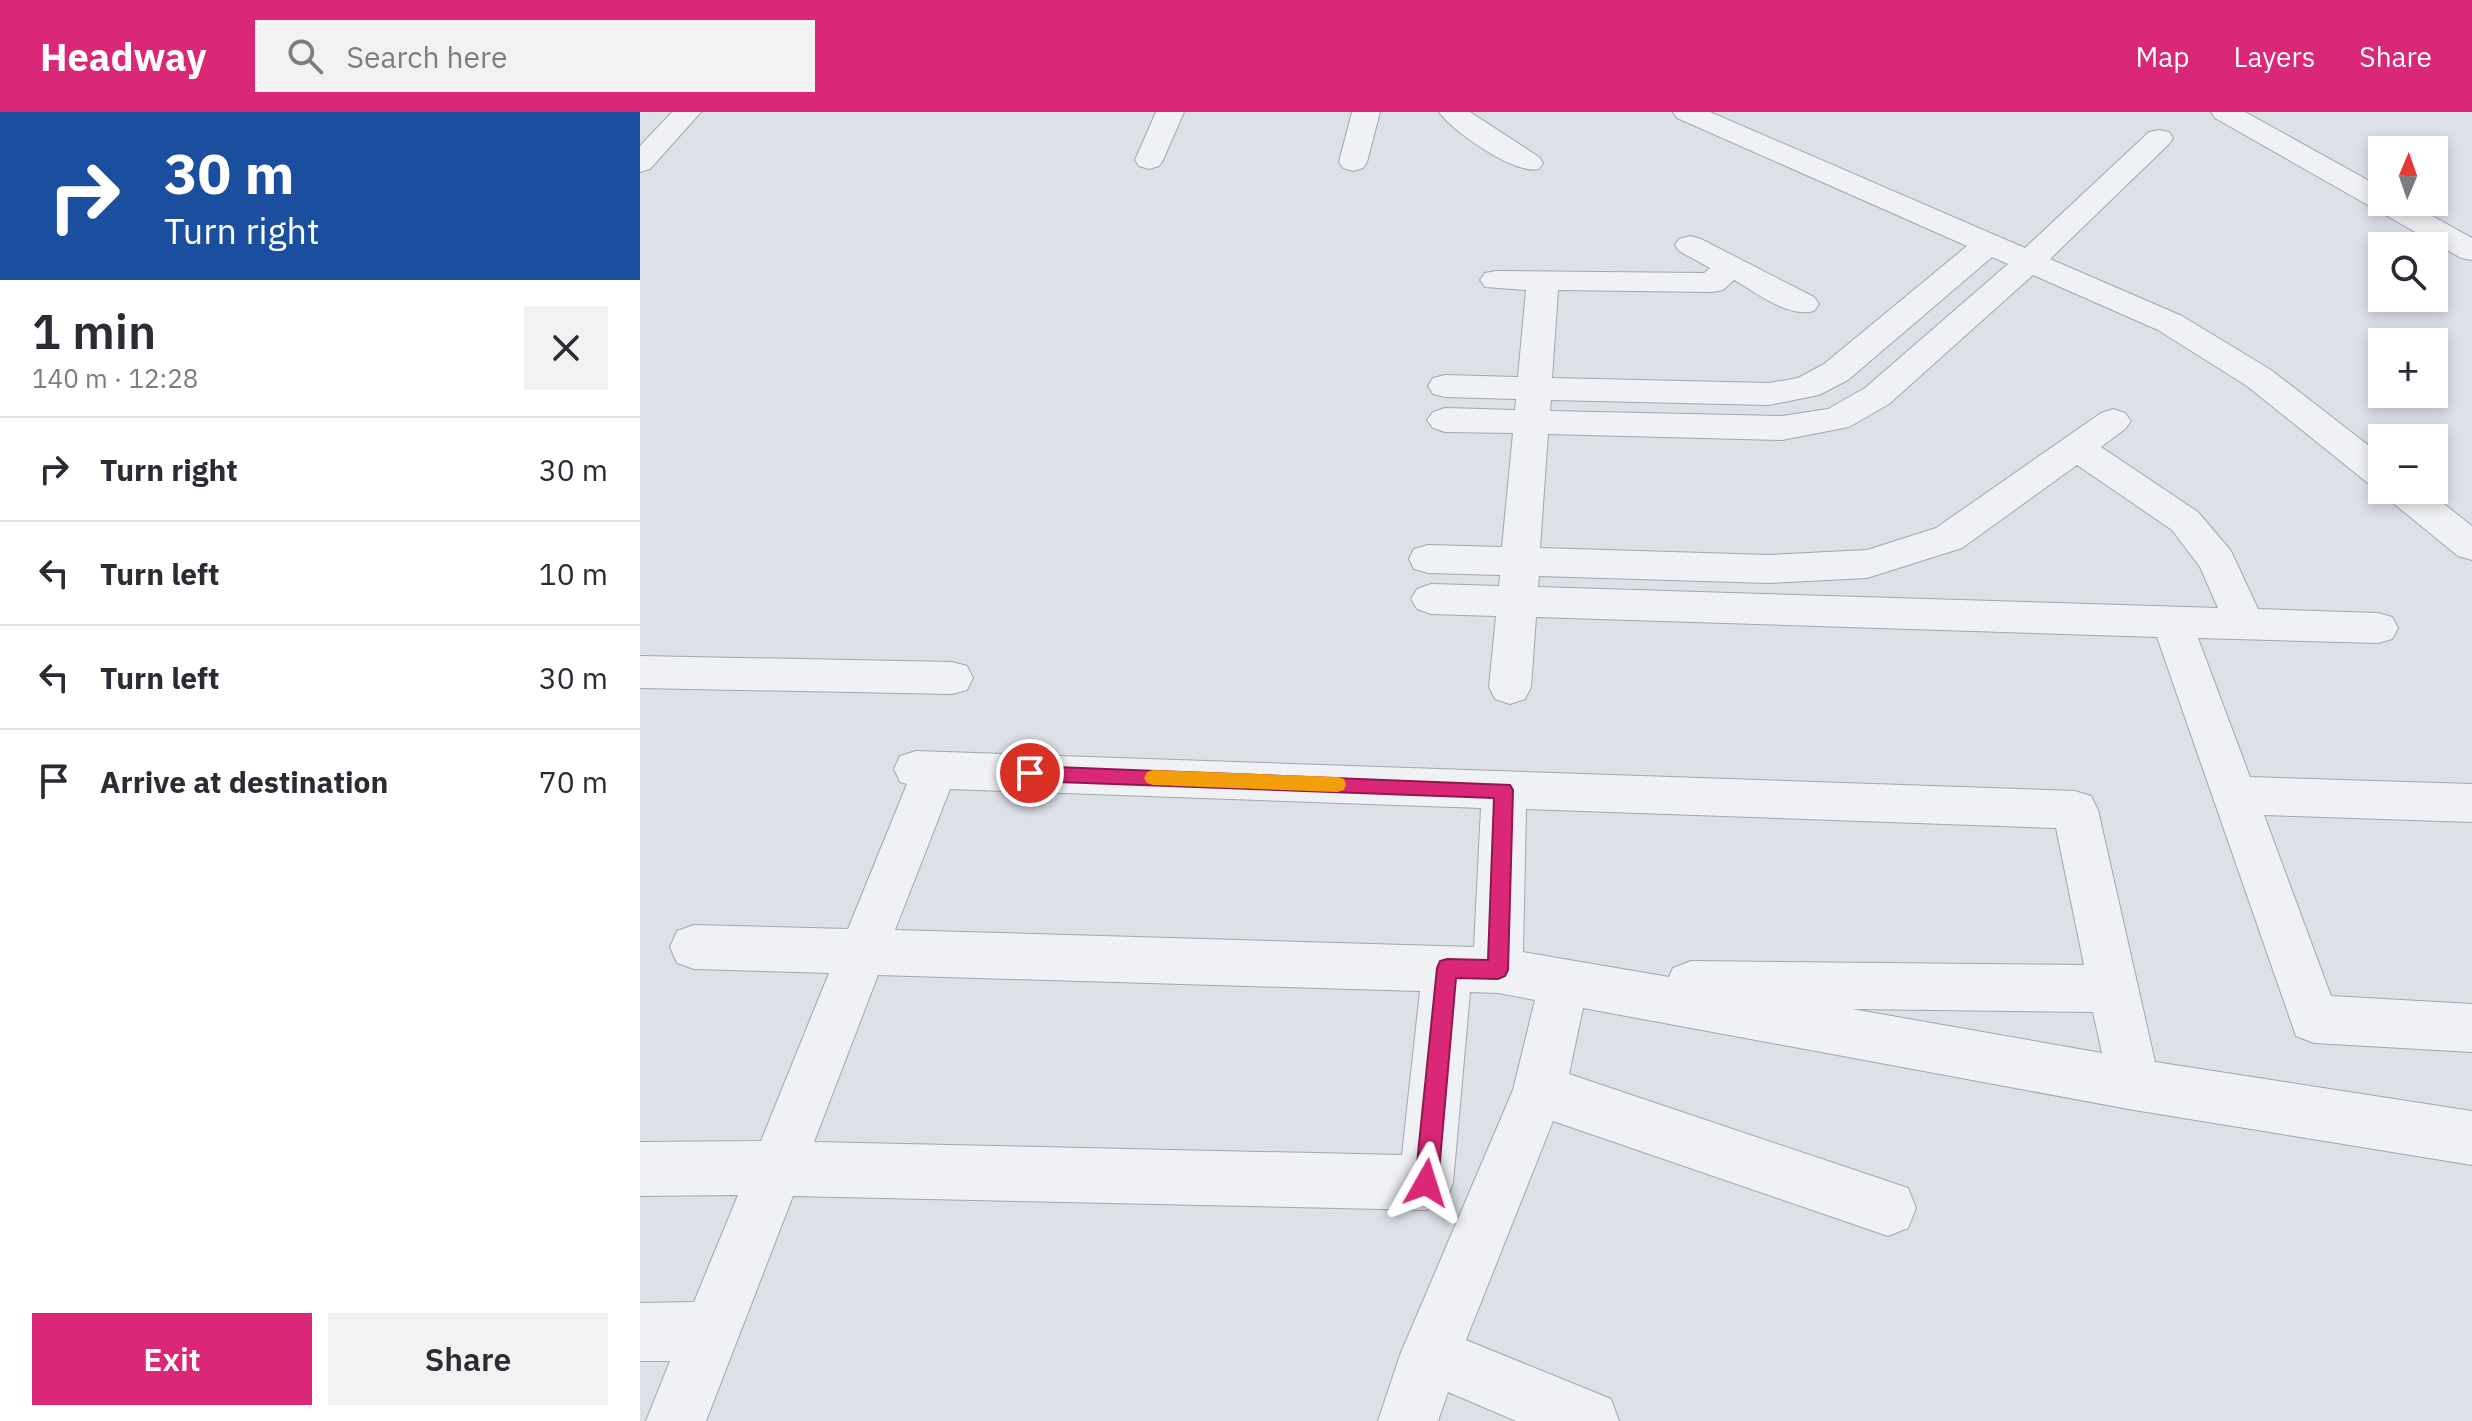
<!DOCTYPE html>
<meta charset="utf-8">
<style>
:root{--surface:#fff;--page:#f2f2f3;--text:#2b2b33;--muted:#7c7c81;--line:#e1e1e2;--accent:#db2777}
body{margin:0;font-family:"IBM Plex Sans",sans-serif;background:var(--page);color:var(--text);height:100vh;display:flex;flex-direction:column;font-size:30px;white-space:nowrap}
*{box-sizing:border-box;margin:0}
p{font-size:26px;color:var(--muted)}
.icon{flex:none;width:44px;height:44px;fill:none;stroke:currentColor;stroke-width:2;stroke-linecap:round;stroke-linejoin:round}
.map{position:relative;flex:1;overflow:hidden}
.drawer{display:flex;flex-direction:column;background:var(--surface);width:640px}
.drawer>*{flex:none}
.hud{background:#1a4fa0;color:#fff;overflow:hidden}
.needle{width:52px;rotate:2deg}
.tools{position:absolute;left:1728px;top:24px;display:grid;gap:16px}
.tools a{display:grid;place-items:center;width:80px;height:80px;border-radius:0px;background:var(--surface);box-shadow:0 4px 12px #0003;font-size:40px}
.pin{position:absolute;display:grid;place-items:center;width:68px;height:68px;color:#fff;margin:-34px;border:4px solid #fff;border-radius:50%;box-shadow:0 2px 8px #0007}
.me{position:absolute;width:88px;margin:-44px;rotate:6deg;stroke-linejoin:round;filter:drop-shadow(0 0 6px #0008)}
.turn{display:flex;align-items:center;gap:28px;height:168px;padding:0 32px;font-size:36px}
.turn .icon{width:104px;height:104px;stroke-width:2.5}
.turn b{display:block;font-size:56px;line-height:68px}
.round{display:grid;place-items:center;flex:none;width:84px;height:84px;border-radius:0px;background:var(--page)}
.summary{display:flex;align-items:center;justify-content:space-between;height:136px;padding:0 32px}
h1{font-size:48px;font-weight:600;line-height:60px}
.primary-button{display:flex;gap:16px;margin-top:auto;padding:16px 32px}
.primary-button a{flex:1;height:92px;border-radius:0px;background:var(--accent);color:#fff;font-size:32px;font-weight:600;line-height:92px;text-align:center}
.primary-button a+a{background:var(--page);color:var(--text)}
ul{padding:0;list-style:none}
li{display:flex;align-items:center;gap:24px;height:104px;padding:0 32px;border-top:2px solid var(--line)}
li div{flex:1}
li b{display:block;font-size:30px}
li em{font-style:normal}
header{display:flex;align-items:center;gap:48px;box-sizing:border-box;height:112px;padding:0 40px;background:var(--accent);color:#fff}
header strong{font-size:38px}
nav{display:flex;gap:44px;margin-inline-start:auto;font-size:28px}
.search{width:560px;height:72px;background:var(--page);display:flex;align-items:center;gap:20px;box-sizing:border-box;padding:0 28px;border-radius:0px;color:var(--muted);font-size:30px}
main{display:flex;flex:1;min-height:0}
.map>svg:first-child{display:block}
</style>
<header>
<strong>Headway</strong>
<div class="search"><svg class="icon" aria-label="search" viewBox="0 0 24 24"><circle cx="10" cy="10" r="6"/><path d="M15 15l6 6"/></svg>Search here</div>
<nav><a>Map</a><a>Layers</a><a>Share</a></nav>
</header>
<main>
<section class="drawer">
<div class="hud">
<div class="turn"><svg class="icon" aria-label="right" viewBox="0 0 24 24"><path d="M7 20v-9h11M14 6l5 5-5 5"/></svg><div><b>30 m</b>Turn right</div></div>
</div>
<div class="summary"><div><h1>1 min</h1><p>140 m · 12:28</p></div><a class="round"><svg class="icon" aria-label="close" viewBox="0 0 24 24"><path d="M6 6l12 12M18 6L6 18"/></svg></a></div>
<ul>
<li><svg class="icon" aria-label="right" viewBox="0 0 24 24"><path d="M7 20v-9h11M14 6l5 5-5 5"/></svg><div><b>Turn right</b></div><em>30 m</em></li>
<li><svg class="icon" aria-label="left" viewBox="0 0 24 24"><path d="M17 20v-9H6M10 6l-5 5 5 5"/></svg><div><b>Turn left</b></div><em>10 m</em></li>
<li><svg class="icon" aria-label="left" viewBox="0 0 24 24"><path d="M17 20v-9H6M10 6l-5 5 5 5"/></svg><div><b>Turn left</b></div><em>30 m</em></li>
<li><svg class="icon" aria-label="arrive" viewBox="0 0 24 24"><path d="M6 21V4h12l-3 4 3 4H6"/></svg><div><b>Arrive at destination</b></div><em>70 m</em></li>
</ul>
<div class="primary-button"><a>Exit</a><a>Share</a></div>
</section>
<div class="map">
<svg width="1832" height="1309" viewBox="0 0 1832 1309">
<rect width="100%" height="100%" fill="#dce0e7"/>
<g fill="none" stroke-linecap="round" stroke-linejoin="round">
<g stroke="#a2a7b1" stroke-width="2">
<path id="street" d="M32,0h29l-51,57 -10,3v-26z
M516,0h28l-21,48 -4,6 -10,3 -10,-3 -4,-6z
M712,0h28l-13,50 -4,6 -10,3 -10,-3 -4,-6z
M799,0h31l69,45 4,6 -4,6c-24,6 -86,-37 -100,-57z
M1033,0h37l315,136 124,-116 10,-2 10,2 4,6 -4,6 -119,115 132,57 89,54 111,86v32l-13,-4 -122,-98 -89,-56 -125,-55 -144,129 -40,23 -67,13 -234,-6 -8,114 229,7 98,-5 69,-22 165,-115 12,-4 12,4 6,8 -6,8 -24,18 97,65 33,39 27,58 120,4 14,4 6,11 -6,11 -14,4 -180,-5 52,139 222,7v38l-208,-7 67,181 141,8v48l-158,-9 -18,-7 -139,-399 -621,-20 -5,70 -6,12 -15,5 -15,-5 -6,-12 7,-71 -65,-2 -14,-5 -6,-10 6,-10 14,-5 68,2 1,-11 -72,-2 -14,-4 -5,-10 5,-10 14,-4 74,2 11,-114 -68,-1 -12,-4 -6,-8 6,-8 12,-4 70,2 1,-11 -71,-2 -12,-3 -5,-8 5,-8 12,-3 73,2 8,-87 -41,-3 -5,-7 5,-7 11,-2 208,2 6,-5 -31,-17 -4,-6 4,-6 11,-3 11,3 113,58 5,7 -5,7c-26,7 -57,-18 -80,-31l-11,10 -11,2 -154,-2 -6,88 217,5 29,-5 26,-14 143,-118 -290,-128zM1352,145l16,7 -143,124 -37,21 -46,7 -232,-5 1,-11 218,5 50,-10 29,-15zM1437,353l95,65 28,37 18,41 -680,-21 1,-11 230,7 98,-5 95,-30z
M1571,0h34l137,76v14h25l65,36v22l-11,-2 -246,-140z
M1743,378h43l46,36v34l-14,-4 -70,-57z
M0,544l312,6 15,4 6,12 -6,12 -15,4 -312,-6z
M276,639l1159,40 16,5 7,14 57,252 317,49v54l-338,-55 -551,-102 -14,66 339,114 8,20 -8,20 -20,8 -335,-115 -87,219 145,59 8,22h-103l-68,-29 -10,29h-60l22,-66 113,-265 22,-90 -37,-7 -28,-1 -17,191 -8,19 -19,8 -633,-14 -87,225h-60l24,-60h-30v-58l54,-1 44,-107 -98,1v-54l121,-1 68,-168 -135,-4 -17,-6 -7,-16 7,-16 17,-6 154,4 59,-145 -7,-2 -6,-13 6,-13zM310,677l531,19 -7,139 -579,-17zM886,697l530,19 28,137 -393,-4 -18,7 -4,9 -146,-25zM238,863l542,16 -18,164 -588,-13zM1212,897l241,3 9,41z"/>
</g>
<use href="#street" fill="#eff1f5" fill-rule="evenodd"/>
</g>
<path fill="#db2777" stroke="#8e194d" stroke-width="2" d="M390,654l480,19 3,5 -5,180 -3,6 -7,3 -42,-1 -18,205 -4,8 -8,3 -8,-3 -3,-8 22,-215 3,-7 7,-2 41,1 6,-162 -464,-17 -7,-2 -2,-6 2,-5z"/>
<path fill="#f59e0b" d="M513,658l184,7 7,2 2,5 -2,6 -7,2 -184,-7 -6,-2 -3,-5 3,-6z"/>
</svg>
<div class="tools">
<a><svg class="needle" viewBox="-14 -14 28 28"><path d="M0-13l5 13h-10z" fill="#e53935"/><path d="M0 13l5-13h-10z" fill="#7c7c81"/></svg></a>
<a><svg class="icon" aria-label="search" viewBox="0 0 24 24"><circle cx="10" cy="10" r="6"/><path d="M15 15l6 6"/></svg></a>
<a>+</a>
<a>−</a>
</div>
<div class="pin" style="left:390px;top:661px;background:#d93025"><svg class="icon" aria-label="arrive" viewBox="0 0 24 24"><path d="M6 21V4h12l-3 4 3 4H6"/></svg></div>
<svg class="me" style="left:786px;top:1071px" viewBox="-20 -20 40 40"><path d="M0-17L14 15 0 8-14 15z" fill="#db2777" stroke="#fff" stroke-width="4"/></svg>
</div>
</main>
